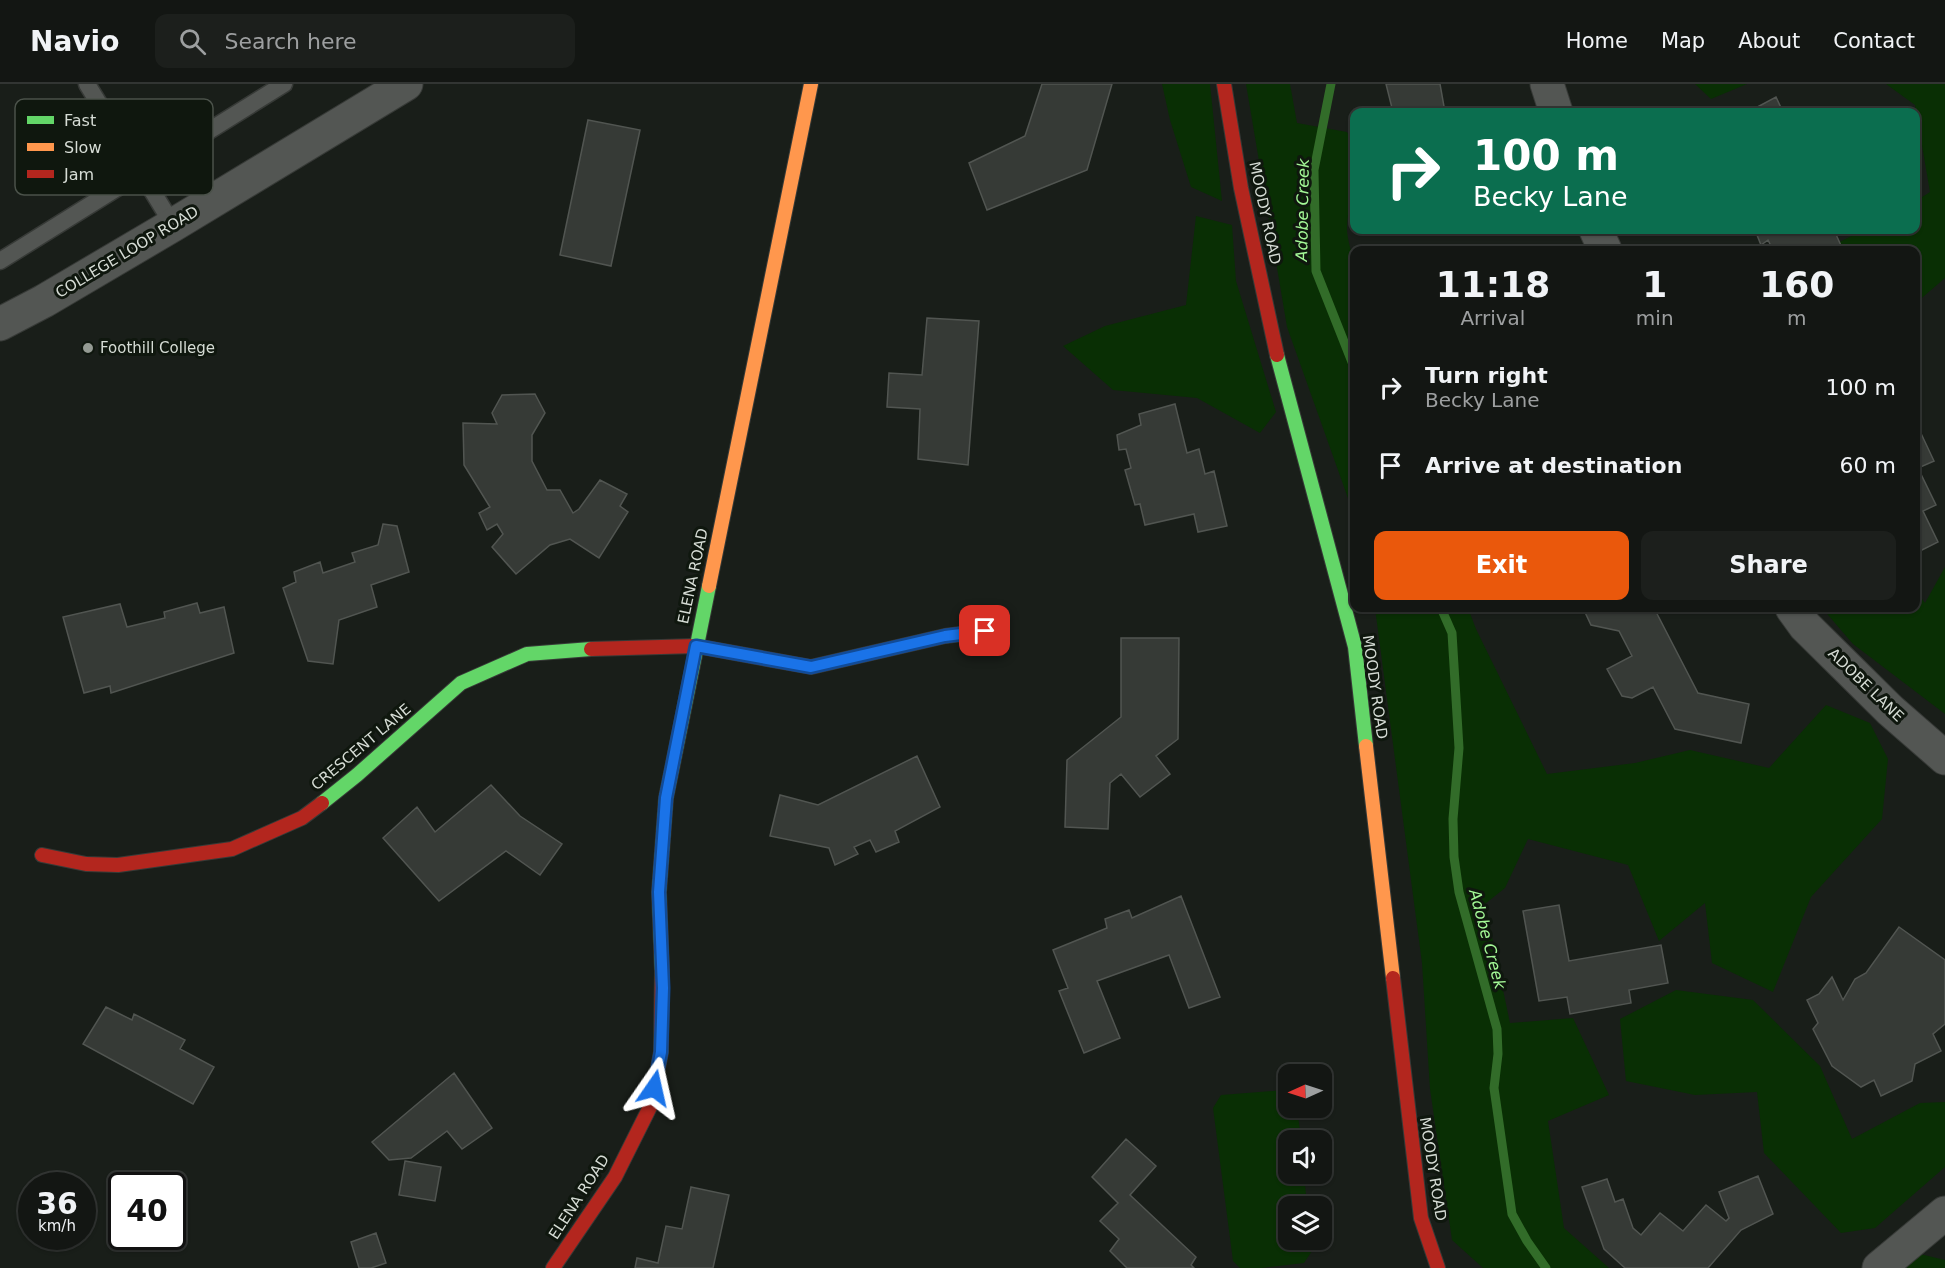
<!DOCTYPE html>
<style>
:root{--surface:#131613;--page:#1c1f1c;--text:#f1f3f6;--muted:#9d9fa0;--line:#323533;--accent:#ea580c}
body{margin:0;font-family:"DejaVu Sans",sans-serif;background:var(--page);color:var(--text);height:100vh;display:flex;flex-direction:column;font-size:22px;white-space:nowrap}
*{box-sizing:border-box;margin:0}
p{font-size:20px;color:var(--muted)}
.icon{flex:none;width:33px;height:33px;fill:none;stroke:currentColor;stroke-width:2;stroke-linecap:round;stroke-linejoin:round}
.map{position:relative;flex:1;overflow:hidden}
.side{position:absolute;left:1350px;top:162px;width:570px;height:366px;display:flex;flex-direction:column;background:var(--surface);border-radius:12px;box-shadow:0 2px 4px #0004,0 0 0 2px var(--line)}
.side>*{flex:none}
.banner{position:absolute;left:1350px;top:24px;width:570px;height:126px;border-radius:12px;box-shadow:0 2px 4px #0004,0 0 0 2px var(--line);background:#0b6e4f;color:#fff;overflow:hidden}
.needle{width:39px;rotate:267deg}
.fabs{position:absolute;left:1278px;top:980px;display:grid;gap:12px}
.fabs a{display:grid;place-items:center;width:54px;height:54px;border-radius:12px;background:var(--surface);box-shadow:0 2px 4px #0004,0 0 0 2px var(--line);font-size:30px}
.speed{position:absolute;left:18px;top:1088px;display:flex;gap:12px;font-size:30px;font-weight:700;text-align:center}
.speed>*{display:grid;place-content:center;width:78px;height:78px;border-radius:50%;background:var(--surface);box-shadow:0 2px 4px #0004,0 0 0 2px var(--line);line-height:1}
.speed small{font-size:15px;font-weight:400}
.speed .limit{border:3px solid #111;border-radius:9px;background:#fff;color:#111}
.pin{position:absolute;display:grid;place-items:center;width:51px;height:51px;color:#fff;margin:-26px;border-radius:12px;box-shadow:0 3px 9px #0006}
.me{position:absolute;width:66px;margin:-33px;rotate:11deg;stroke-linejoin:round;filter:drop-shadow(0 0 4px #0008)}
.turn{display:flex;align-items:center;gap:21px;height:126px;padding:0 24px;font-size:27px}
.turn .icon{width:78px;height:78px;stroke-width:2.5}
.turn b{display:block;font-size:42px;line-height:51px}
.eta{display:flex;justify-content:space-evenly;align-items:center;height:102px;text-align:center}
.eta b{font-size:36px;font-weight:800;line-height:42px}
.cta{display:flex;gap:12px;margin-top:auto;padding:12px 24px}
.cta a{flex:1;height:69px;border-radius:12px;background:var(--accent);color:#fff;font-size:24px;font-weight:800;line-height:69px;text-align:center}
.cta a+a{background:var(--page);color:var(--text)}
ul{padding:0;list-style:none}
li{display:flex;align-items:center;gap:18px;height:78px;padding:0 24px}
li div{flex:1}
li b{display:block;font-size:22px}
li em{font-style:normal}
header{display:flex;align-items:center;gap:36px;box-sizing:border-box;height:84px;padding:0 30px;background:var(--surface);border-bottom:2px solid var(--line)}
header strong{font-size:28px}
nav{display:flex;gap:33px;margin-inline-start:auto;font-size:21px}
.search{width:420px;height:54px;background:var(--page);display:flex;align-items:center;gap:15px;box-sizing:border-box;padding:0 21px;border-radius:12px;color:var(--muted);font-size:22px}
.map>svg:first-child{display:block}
</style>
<header>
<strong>Navio</strong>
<div class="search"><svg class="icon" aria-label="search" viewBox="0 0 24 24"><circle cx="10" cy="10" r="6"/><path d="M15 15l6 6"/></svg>Search here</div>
<nav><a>Home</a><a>Map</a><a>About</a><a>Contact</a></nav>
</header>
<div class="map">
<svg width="1945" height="1184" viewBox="0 0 1945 1184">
<rect width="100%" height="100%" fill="#191e19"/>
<path fill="#092f04" d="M1162,0h48l12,117 -31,-14 -21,-67z
M1246,0h44l7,39 50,9c18,33 1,61 0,96 0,11 5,25 7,36v251l-67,-188z
M1695,0h52l-36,15z
M1886,0h59v194l-29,25v-53h-80v-6l27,-14h53v-29l14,-9 -15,-87z
M1196,132l36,9 4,56 40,131 -16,21 -63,-35 -84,-8 -50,-44 42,-20 81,-21z
M1945,483v147l-92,-70 -31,-36h94v-17l9,12z
M1375,524h93l8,21 71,145 88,-11 55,-13 79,18 57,-63 44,18 18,36 -6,60 -71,78 -38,95 -61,-29 -7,-60 -46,38 -31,-76 -100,-26 -23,49 -20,16 25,119 63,-5 36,77 -61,26 16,107 45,40h-126l-31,-28 -22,-151 -8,-126z
M1676,906l77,10 67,66 32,73 68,-36 25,-1v65l-70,61 -34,5 -77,-80 -7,-61 -62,3 -69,-14 -6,-62z
M1285,1006l3,3v14h9l4,33h-13v33h16l3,33h-19v33h22l2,12 -8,12 -42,5h-22l-7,-7 -20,-153 8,-13z
M1899,1165l46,11v8h-66z"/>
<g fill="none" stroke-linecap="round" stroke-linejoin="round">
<path stroke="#326c29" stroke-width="9" d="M1331,0l-17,86 2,101 38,96
M1441,524l11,25 7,115 -6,71 1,38 5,35 38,137 1,25 -4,34 18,126 15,27 19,27"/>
</g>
<path fill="#363a36" stroke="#515551" stroke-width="1.5" d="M1042,0h70l-25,86 -100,40 -18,-47 56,-27z
M1386,0h54l5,28h-52z
M1776,13l7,15h-35z
M588,36l52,10 -29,136 -51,-11z
M1755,146h79l9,20h-70l-5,-10 -7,5z
M927,234l52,3 -11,144 -50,-6 2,-50 -33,-2 2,-34 33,2z
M535,310l10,19 -13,22v26l15,29h13l13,23 6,-4 21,-29 27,14 -7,12 8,6 -29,46 -29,-19 -20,6 -34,29 -24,-27 11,-13 -6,-10 -10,6 -8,-17 11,-6 -26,-42 -1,-42 34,1 -5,-11 10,-18z
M1175,320l12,49 12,-4 6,25 9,-3 13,55 -29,6 -4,-18 -49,11 -5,-21 -5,1 -10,-35 6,-2 -5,-19 -7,1 -2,-15 24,-10 -2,-11z
M1918,343l16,34 -16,7 18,37 -13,6 15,31 -22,11v-125z
M383,440l14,2 12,46 -38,13 6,22 -38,13 -6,44 -25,-3 -25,-73 13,-6 -2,-10 26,-10 3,11 32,-11 -3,-9 26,-8z
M197,519l3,10 24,-6 10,46 -123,40 -1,-7 -26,7 -21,-76 57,-13 7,23 38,-9 -1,-6z
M1583,524h71l44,85 51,11 -8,39 -66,-14 -22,-42 -21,11 -10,-2 -15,-27 25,-13 -13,-25 -28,-6z
M1121,554h58l-1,101 -22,17 14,18 -30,23 -19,-23 -11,9 -2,46 -43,-2 2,-67 54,-43z
M917,672l23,51 -45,24 4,11 -23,10 -6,-12 -16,7 4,7 -23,11 -6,-17 -59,-12 10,-41 38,10z
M491,701l29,31 42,28 -22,31 -34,-24 -67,50 -56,-63 34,-31 18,25z
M1181,812l39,101 -31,11 -20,-53 -72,26 23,57 -36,15 -25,-62 9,-3 -15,-38 54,-22 -2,-9 24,-9 3,8z
M1559,821l10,56 92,-16 7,38 -39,7 2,13 -61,11 -3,-17 -28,4 -16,-90z
M1899,843l46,33v64l-12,10 8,17 -26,13 -3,17 -31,15 -7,-16 -13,7 -29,-21 -19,-37 5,-6 -11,-23 12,-6 13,-17 11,23 12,-21 11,-6z
M106,923l26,13 2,-6 51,26 -5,9 34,18 -21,37 -110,-60z
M454,989l38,55 -30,21 -15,-18 -36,27 -22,2 -17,-18z
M1126,1055l30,27 -26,29 66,62 -5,8 3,3h-67l-17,-17 9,-12 -19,-18 18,-18 -26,-26z
M405,1077l36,6 -6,34 -36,-6z
M1758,1092l15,38 -32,16 -33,38h-83l-21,-19 -22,-62 25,-8 8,23 8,-3 10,29 8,7 19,-22 23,18 23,-26 20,16 3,-3 -10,-26z
M691,1103l38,8 -16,73h-78l2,-10 21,5 8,-37 16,3z
M376,1149l10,30 -15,5h-12l-8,-26z"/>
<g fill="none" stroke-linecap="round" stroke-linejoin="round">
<g stroke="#373a37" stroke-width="19">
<path id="lane" d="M87,0l86,141
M0,177l284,-177"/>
</g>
<g stroke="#373a37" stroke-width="35">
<path id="street" d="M1547,0l9,28
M1596,146l9,20
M0,240l44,-23 129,-76 233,-141
M1792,524l13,18 85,84 55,48
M1879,1184l66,-55"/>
</g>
<g stroke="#373a37" stroke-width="16">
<path id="fast" d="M1277,271l78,292 11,99
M322,719l35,-28 104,-92 66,-29 64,-5
M662,887l-3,-79 7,-94 43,-212"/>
</g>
<g stroke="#373a37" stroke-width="16">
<path id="slow" d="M709,502l102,-502
M1366,662l27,232"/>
</g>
<g stroke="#373a37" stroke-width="16">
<path id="jam" d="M1224,0l17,104 36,167
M591,565l105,-3 115,21 134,-31 40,-5
M42,771l44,9 32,1 114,-16 70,-31 20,-15
M1393,894l28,240 17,50
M553,1184l62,-91 36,-72 10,-53 1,-81"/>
</g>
<use href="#lane" stroke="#535653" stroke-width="16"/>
<use href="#street" stroke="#535653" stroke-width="33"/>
<use href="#fast" stroke="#63d668" stroke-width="14"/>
<use href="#slow" stroke="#ff974d" stroke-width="14"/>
<use href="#jam" stroke="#b3261e" stroke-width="14"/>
</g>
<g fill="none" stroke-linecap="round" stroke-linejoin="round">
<g stroke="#114b97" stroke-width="15">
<path id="route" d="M654,1004l7,-36 2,-64 -4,-96 7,-94 30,-152 115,21 134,-31 40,-5"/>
</g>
<use href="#route" stroke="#1a73e8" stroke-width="10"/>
</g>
<circle fill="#949a93" stroke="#0f170e" stroke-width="2" cx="88" cy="264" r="6"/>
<g text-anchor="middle" stroke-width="6" stroke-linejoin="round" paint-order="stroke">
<g font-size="15" fill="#d6dcd5" stroke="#0f170e">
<text transform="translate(1265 129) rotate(78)" y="5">MOODY ROAD</text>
<text transform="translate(127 168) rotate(-31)" y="5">COLLEGE LOOP ROAD</text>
<text transform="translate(693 492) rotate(-78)" y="5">ELENA ROAD</text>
<text transform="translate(1866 601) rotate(44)" y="5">ADOBE LANE</text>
<text transform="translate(1375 603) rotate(82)" y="5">MOODY ROAD</text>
<text transform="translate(361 663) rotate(-40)" y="5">CRESCENT LANE</text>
<text transform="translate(1433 1085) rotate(81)" y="5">MOODY ROAD</text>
<text transform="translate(579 1113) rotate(-57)" y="5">ELENA ROAD</text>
</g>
<g font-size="15" fill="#d6dcd5" stroke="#0f170e" text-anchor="start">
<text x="100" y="269">Foothill College</text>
</g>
<g font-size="16" font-style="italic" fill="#a4f997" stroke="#0f170e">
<text transform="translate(1302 126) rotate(-89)" y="6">Adobe Creek</text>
<text transform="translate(1488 855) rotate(75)" y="6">Adobe Creek</text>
</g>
</g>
<rect x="15" y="15" width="198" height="96" rx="9" fill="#0f170e" stroke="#4b524a" stroke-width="1.5"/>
<rect x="27" y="32" width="27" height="8" fill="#63d668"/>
<rect x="27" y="59" width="27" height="8" fill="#ff974d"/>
<rect x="27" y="86" width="27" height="8" fill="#b3261e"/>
<g font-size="16" fill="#d6dcd5">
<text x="64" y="42">Fast</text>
<text x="64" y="69">Slow</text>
<text x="64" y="96">Jam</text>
</g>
</svg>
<div class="fabs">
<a><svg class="needle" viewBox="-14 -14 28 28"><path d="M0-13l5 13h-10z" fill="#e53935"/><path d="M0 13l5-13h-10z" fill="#9d9fa0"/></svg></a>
<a><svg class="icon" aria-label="sound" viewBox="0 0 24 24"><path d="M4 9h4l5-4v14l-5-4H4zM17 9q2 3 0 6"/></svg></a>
<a><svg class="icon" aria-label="layers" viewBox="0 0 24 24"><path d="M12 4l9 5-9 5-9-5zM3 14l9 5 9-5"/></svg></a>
</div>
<div class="speed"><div>36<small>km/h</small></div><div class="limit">40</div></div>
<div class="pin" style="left:985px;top:547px;background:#d93025"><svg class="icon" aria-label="arrive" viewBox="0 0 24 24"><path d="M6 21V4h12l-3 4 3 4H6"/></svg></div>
<svg class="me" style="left:654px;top:1004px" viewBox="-20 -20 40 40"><path d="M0-17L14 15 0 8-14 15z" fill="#1a73e8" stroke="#fff" stroke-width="4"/></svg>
<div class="banner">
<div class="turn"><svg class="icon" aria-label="right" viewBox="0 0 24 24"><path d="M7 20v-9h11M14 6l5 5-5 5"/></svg><div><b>100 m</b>Becky Lane</div></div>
</div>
<section class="side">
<div class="eta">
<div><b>11:18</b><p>Arrival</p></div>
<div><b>1</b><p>min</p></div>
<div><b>160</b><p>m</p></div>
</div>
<ul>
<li><svg class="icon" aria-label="right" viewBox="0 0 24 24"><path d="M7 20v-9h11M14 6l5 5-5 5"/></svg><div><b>Turn right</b><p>Becky Lane</p></div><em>100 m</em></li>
<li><svg class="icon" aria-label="arrive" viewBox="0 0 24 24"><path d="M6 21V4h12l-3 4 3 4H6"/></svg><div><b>Arrive at destination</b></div><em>60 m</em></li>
</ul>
<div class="cta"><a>Exit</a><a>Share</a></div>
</section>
</div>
